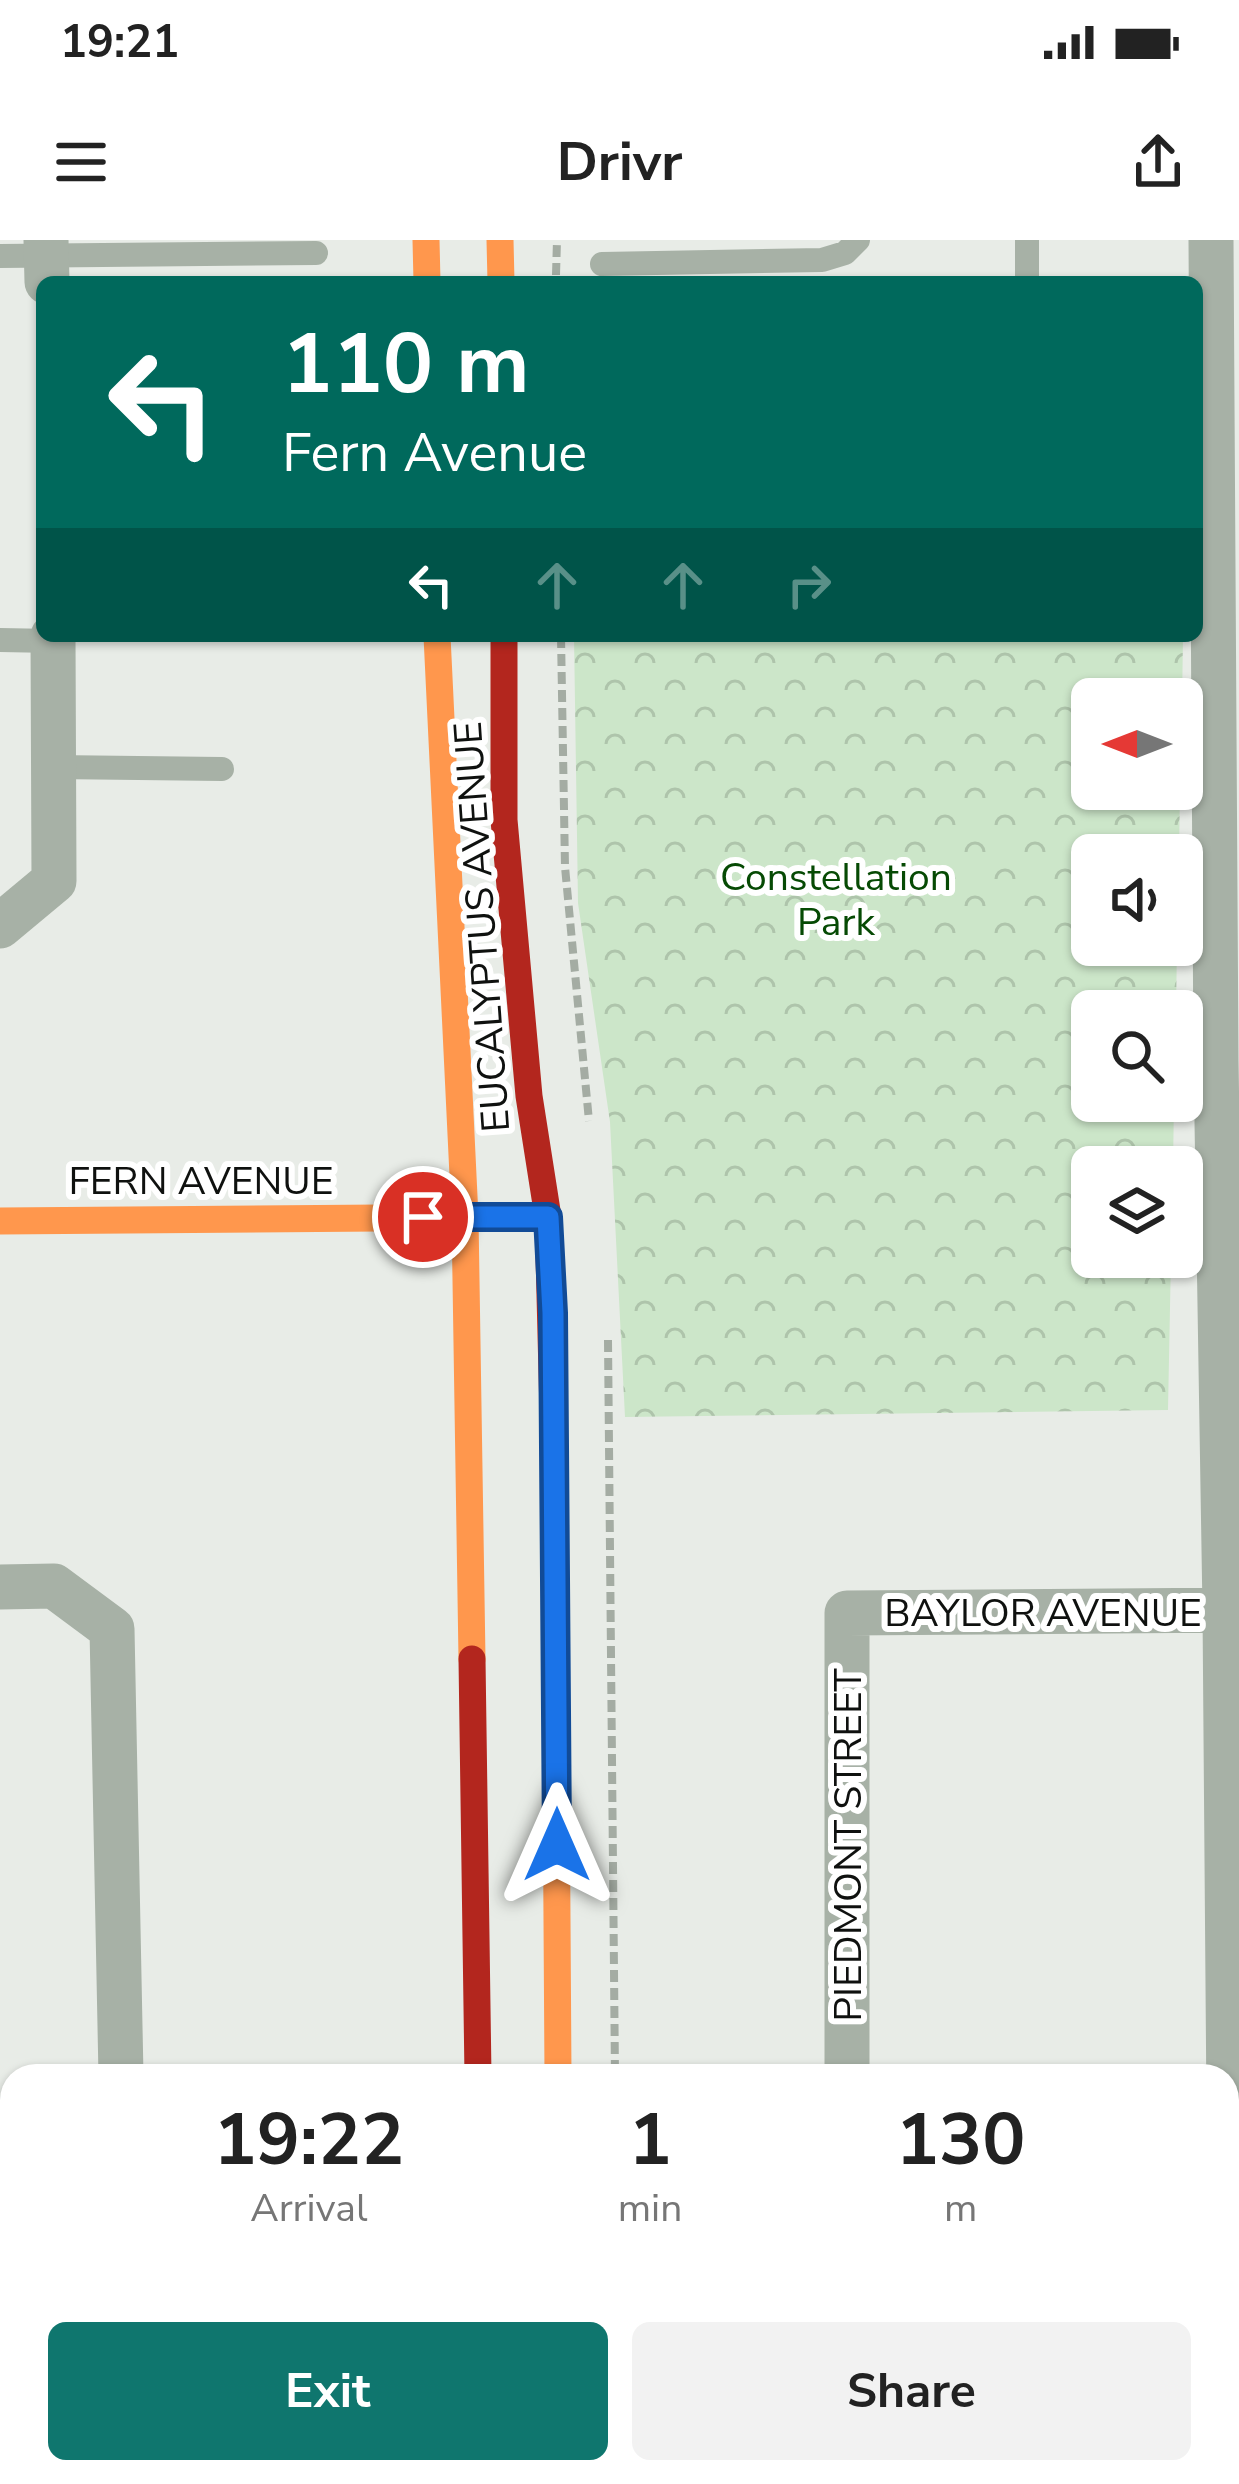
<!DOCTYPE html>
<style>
:root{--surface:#fff;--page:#f2f2f2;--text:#222;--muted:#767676;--accent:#0f766e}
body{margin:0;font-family:"Nunito Sans",sans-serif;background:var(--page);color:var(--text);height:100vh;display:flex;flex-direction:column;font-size:45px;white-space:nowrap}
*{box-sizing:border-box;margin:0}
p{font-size:39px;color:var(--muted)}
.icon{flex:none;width:66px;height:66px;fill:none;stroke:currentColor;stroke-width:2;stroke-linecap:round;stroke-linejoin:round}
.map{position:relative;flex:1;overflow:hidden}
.sheet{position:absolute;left:0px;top:1824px;width:1239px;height:420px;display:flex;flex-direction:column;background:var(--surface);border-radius:36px 36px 0 0;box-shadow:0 3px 9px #0004}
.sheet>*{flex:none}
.hud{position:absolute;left:36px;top:36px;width:1167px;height:366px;border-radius:18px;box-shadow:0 3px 9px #0004;background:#00695c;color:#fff;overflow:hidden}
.needle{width:78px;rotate:270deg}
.buttons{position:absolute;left:1071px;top:438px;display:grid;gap:24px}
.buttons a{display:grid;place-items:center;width:132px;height:132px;border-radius:18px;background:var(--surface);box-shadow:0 3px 9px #0004;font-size:60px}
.pin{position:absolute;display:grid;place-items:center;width:102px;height:102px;color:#fff;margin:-51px;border:6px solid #fff;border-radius:50%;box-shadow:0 3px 12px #0007}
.me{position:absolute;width:132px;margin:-66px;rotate:0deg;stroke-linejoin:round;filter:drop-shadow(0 0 9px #0008)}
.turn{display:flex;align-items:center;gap:42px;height:252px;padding:0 48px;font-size:54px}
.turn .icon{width:156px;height:156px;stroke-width:2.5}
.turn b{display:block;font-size:84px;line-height:102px}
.lanes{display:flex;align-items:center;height:114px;padding:0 48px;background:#0003;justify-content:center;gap:60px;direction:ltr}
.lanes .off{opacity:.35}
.eta{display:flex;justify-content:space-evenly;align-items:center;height:204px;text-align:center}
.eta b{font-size:72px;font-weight:700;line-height:84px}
.primary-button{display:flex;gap:24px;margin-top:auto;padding:24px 48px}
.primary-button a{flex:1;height:138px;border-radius:18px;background:var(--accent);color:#fff;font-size:48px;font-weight:700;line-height:138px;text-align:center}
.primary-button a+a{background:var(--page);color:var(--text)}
.status{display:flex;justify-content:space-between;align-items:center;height:84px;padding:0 60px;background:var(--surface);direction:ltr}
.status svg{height:33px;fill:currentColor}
header{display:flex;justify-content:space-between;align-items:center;height:156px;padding:0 48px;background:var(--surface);font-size:54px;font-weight:700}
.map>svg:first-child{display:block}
</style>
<div class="status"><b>19:21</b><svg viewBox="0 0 49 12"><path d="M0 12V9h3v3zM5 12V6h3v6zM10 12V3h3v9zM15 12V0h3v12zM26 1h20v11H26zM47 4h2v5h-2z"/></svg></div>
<header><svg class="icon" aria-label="menu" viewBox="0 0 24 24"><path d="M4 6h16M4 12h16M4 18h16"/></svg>Drivr<svg class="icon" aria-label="share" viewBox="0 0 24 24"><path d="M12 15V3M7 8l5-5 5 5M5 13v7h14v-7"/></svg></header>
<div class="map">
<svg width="1239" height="2244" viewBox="0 0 1239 2244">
<defs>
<pattern id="park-crowns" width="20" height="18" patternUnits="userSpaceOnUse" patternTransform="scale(3)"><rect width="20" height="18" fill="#cce6c9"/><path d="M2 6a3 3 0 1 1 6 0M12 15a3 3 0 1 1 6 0" fill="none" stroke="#aec4ab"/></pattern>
</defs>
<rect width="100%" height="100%" fill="#e8ece7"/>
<path fill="url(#park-crowns)" d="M574,396h609l-1,69v-6h-90v90h88l-1,66h-87v90h85l-1,66h-84v90h82l-1,66h-81v90h79l-3,153 -543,7 -15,-295 -32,-219z"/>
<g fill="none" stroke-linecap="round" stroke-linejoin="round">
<path stroke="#a4aca3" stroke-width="8" stroke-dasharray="12 6" stroke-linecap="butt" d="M556,35l1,-35
M561,396l4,231 24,254
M608,1100l7,736
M618,2232v12"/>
<path stroke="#a7b1a6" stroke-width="24" d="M1027,0v42
M0,16l316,-3
M602,24l220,-4 23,-7 13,-13
M0,400l53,1
M54,527l168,2"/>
<path stroke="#a7b1a6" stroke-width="45" d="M46,0l1,42
M1211,0l5,821 9,549 7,874
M0,686l54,-45 -1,-245
M0,1347l54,-1 58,43 9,447
M847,1836v-463l392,-3
M848,2232v12
M124,2244v-12"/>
<path stroke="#63d668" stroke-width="27" d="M485,2232v12"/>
<path stroke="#ff974d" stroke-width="27" d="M426,0l1,42
M500,0l1,42
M437,396l28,581 7,442
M0,981l508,-4
M554,1212l4,624"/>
<path stroke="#b3261e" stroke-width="27" d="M504,396v184l25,276 19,121 6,235
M472,1419l6,417
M560,2232v12"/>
</g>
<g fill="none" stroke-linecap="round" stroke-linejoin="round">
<g stroke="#114b97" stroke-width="30">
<path id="route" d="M423,977h125l5,96 4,532"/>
</g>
<use href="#route" stroke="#1a73e8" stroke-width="21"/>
</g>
<g text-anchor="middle" stroke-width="12" stroke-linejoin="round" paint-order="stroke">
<g font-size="39" fill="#064a04" stroke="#fff">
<text x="836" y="650">Constellation<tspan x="836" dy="45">Park</tspan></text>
</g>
<g font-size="39" fill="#0f110f" stroke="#fff">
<text transform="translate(481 687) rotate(-94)" y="14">EUCALYPTUS AVENUE</text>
<text x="201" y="954">FERN AVENUE</text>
<text x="1043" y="1386">BAYLOR AVENUE</text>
<text transform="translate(847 1605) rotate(-90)" y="14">PIEDMONT STREET</text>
</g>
</g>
</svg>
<div class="buttons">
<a><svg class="needle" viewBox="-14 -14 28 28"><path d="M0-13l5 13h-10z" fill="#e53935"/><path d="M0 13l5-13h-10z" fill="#767676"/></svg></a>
<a><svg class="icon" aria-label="sound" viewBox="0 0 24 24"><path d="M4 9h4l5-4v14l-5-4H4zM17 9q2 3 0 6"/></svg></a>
<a><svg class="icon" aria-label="search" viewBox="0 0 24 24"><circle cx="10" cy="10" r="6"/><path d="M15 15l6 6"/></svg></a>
<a><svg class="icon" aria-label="layers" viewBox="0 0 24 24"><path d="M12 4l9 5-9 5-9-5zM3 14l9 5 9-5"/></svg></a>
</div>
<div class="pin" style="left:423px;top:977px;background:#d93025"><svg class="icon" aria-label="arrive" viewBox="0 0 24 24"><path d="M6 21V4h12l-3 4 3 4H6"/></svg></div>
<svg class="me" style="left:557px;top:1605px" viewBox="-20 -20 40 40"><path d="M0-17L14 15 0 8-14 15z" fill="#1a73e8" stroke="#fff" stroke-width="4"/></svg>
<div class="hud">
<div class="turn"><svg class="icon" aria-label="left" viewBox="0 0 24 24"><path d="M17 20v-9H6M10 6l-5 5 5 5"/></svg><div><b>110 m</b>Fern Avenue</div></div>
<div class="lanes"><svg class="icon" aria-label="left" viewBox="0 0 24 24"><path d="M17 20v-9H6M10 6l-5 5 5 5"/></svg><svg class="icon off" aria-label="ahead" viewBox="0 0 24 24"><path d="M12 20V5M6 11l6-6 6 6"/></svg><svg class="icon off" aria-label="ahead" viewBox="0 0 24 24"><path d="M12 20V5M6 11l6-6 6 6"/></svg><svg class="icon off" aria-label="right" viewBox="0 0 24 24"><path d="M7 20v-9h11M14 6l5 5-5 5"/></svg></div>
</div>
<section class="sheet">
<div class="eta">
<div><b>19:22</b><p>Arrival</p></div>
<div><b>1</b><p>min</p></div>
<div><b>130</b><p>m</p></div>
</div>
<div class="primary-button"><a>Exit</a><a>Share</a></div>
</section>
</div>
